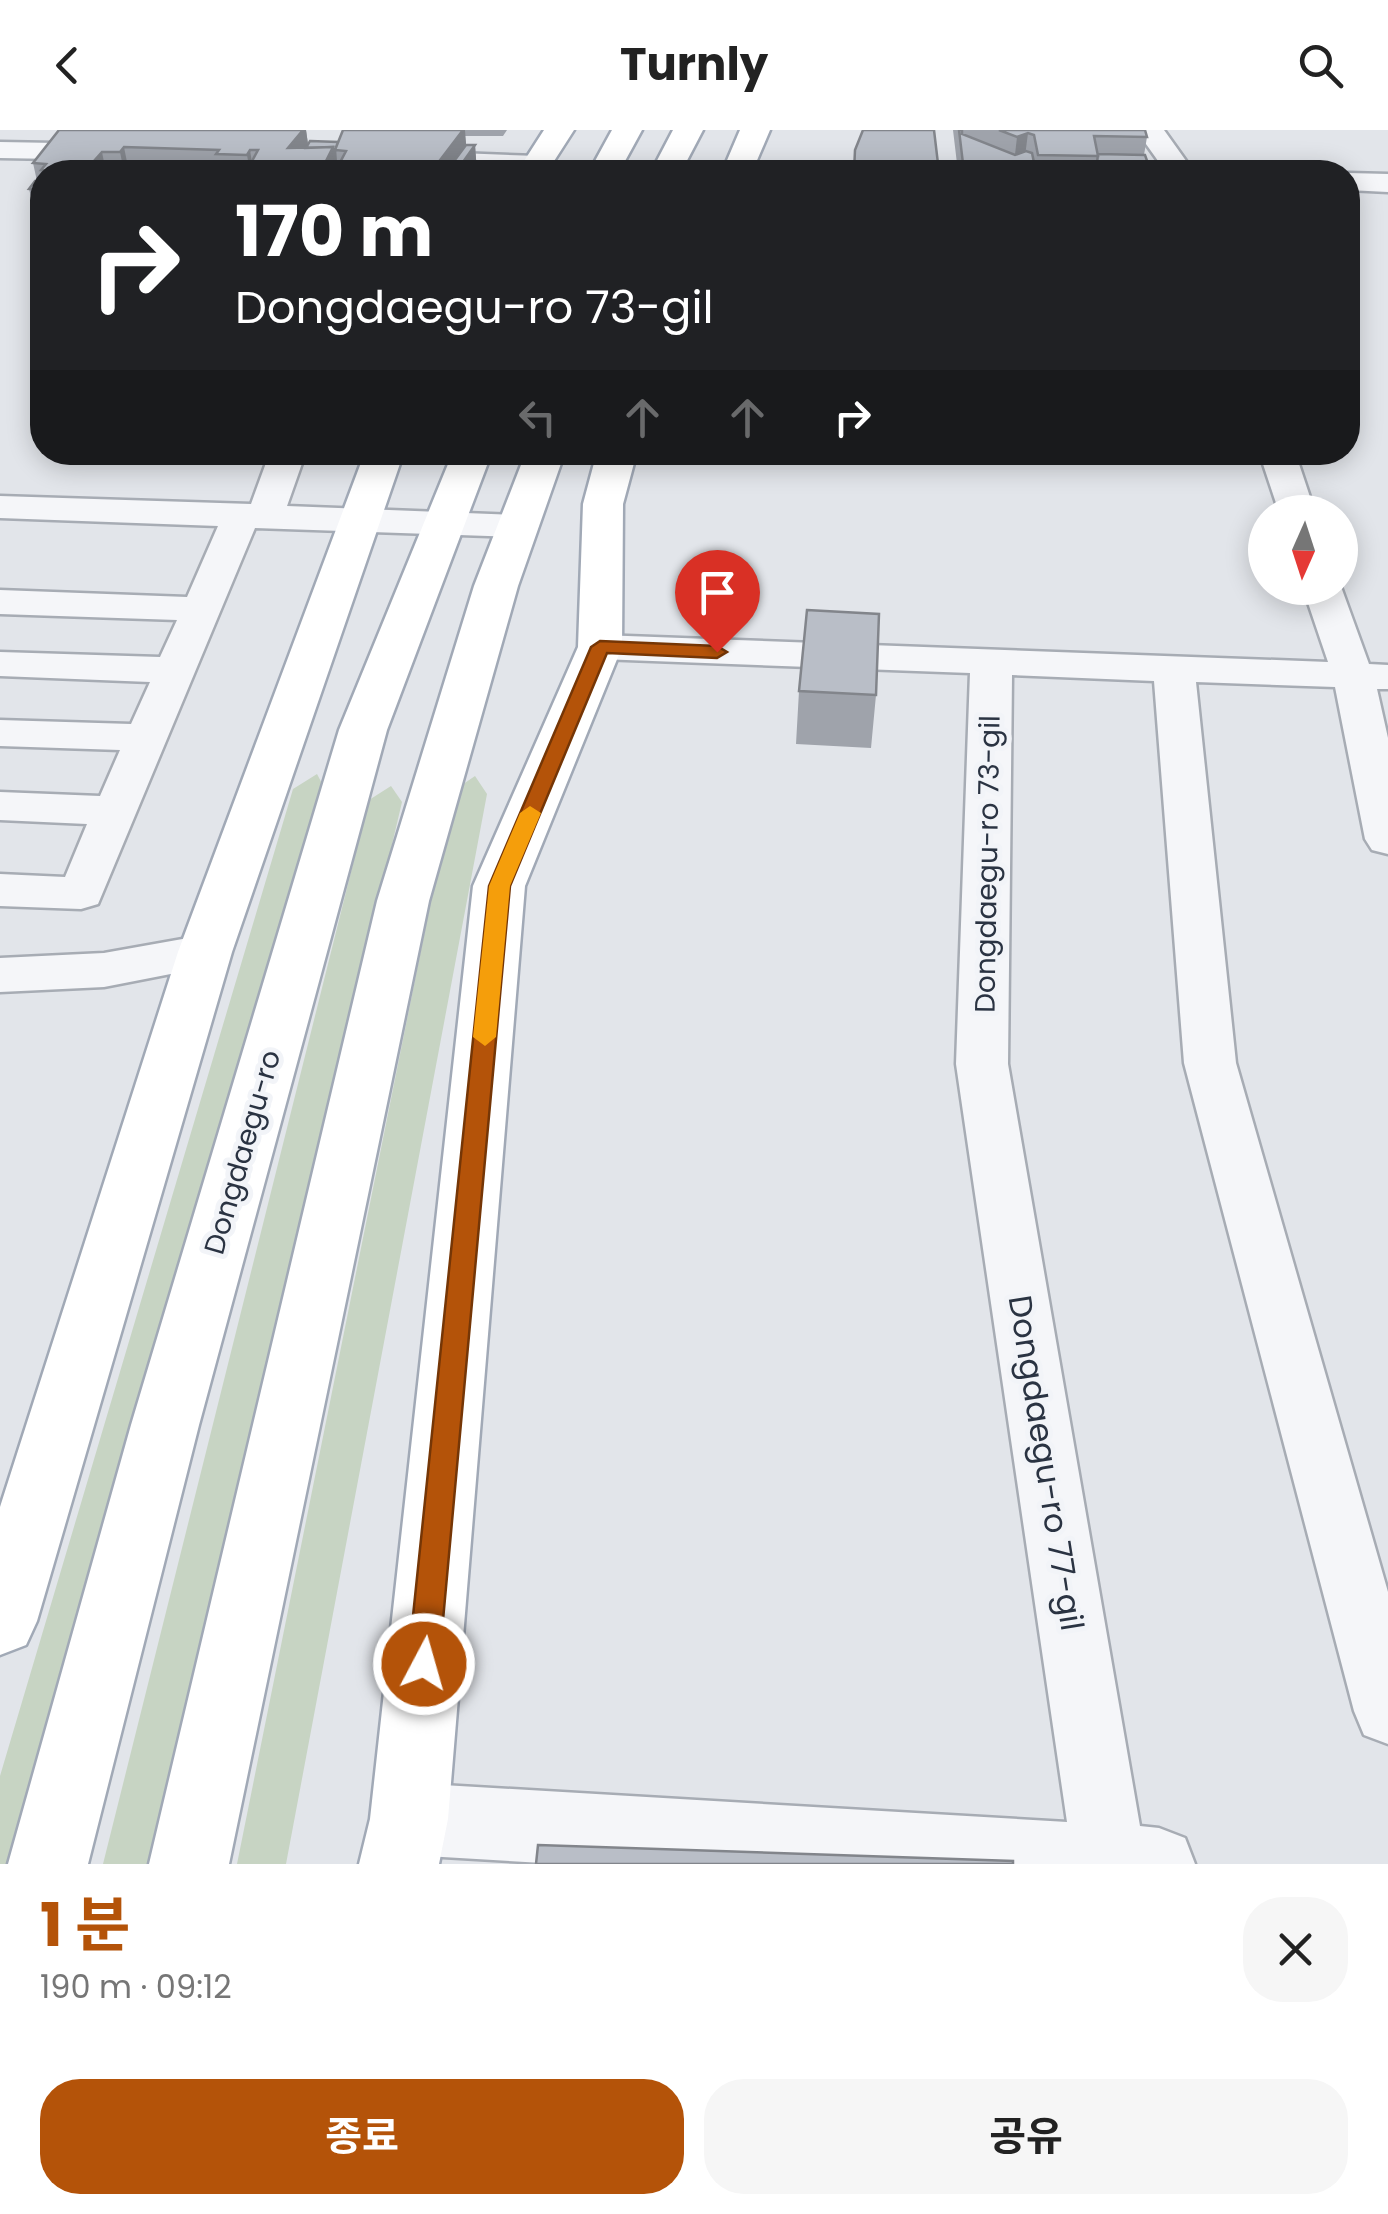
<!DOCTYPE html>
<html lang="ko">
<meta charset="utf-8">
<style>
:root{--surface:#fff;--page:#f6f6f6;--text:#222;--muted:#767676;--accent:#b45309}
body{margin:0;font-family:Poppins,"Noto Sans KR",sans-serif;background:var(--page);color:var(--text);height:100vh;display:flex;flex-direction:column;font-size:38px;white-space:nowrap}
*{box-sizing:border-box;margin:0}
p{font-size:32px;color:var(--muted)}
.icon{flex:none;width:55px;height:55px;fill:none;stroke:currentColor;stroke-width:2;stroke-linecap:round;stroke-linejoin:round}
.map{position:relative;height:1734px;overflow:hidden}
.panel{display:flex;flex-direction:column;background:var(--surface);flex:1}
.panel>*{flex:none}
.banner{position:absolute;left:30px;top:30px;width:1330px;height:305px;border-radius:40px;box-shadow:0 5px 25px #0003;background:#202124;color:#fff;overflow:hidden}
.needle{width:65px;rotate:183deg}
.tools{position:absolute;left:1248px;top:365px;display:grid;gap:20px}
.tools a{display:grid;place-items:center;width:110px;height:110px;border-radius:50%;background:var(--surface);box-shadow:0 5px 25px #0003;font-size:50px}
.pin{position:absolute;display:grid;place-items:center;width:85px;height:85px;color:#fff;margin:-102px -42px;border-radius:50% 50% 50% 0;rotate:-45deg;box-shadow:0 0 10px #0007}
.pin .icon{rotate:45deg}
.me{position:absolute;width:110px;margin:-55px;rotate:6deg;stroke-linejoin:round;filter:drop-shadow(0 0 8px #0008)}
.turn{display:flex;align-items:center;gap:35px;height:210px;padding:0 40px;font-size:45px}
.turn .icon{width:130px;height:130px;stroke-width:2.5}
.turn b{display:block;font-size:70px;line-height:85px}
.lanes{display:flex;align-items:center;height:95px;padding:0 40px;background:#0003;justify-content:center;gap:50px;direction:ltr}
.lanes .off{opacity:.35}
.round{display:grid;place-items:center;flex:none;width:105px;height:105px;border-radius:40px;background:var(--page)}
.overview{display:flex;align-items:center;justify-content:space-between;height:170px;padding:0 40px}
h1{font-size:60px;font-weight:700;line-height:75px;color:var(--accent)}
.primary-button{display:flex;gap:20px;margin-top:auto;padding:20px 40px}
.primary-button a{flex:1;height:115px;border-radius:40px;background:var(--accent);color:#fff;font-size:40px;font-weight:700;line-height:115px;text-align:center}
.primary-button a+a{background:var(--page);color:var(--text)}
header{display:flex;justify-content:space-between;align-items:center;height:130px;padding:0 40px;background:var(--surface);font-size:45px;font-weight:700}
.map>svg:first-child{display:block}
</style>
<header><svg class="icon" aria-label="back" viewBox="0 0 24 24"><path d="M15 5l-7 7 7 7"/></svg>Turnly<svg class="icon" aria-label="search" viewBox="0 0 24 24"><circle cx="10" cy="10" r="6"/><path d="M15 15l6 6"/></svg></header>
<div class="map">
<svg width="1388" height="1734" viewBox="0 0 1388 1734">
<rect width="100%" height="100%" fill="#e2e5ea"/>
<path fill="#c7d4c3" d="M317,644l9,17 -302,1073h-24v-88l293,-987z
M475,646l12,18 -201,1070h-49l216,-1073z
M391,656l11,16 -250,1062h-49l266,-1064z"/>
<g fill="none" stroke-linecap="round" stroke-linejoin="round">
<g stroke="#a7acb4" stroke-width="5">
<path id="minor" d="M1136,0h28l30,42h-28z
M0,12l112,2 14,8 -14,8 -112,-2z
M407,21l130,5 14,8 -14,8 -140,-7 -4,-6 4,-6z
M1348,43l40,1v18l-40,-2z
M270,322h36l-19,54 231,9 13,3 6,8 -6,8 -13,3 -263,-9 -157,376 -17,5 -81,-3v-32l65,3 22,-53 -87,-4v-28l100,4 20,-46 -120,-4v-26l131,4 19,-42 -150,-6v-24l160,5 17,-37 -177,-6v-24l187,7 31,-71 -218,-8v-22l251,8z
M1259,322h36l20,60h-36z
M1340,454l29,80 19,1v24h-11l11,49v116l-16,-4 -7,-11 -30,-152 -139,-5 40,381 152,529v152l-24,-9 -10,-24 -170,-648 -30,-382 -142,-6 -4,389 132,762 19,2 26,10 10,26h-635l-151,-9 -25,-11 -11,-25 11,-25 25,-11 658,39 -111,-758 14,-391 -370,-14 -14,-3 -6,-9 6,-9 14,-3 728,27 -25,-74h37z
M205,805l17,5 7,12 -7,12 -118,23 -104,5v-34l104,-5z"/>
</g>
<g stroke="#a1a9b6" stroke-width="5">
<path id="major" d="M544,0h30l-27,42h-30z
M612,0h30l-23,42h-30z
M673,0h30l-22,42h-30z
M740,0h30l-18,42h-30z
M365,322h39l-172,500 -195,669 -11,24 -26,10v-148l178,-555z
M453,322h39l-105,278 -188,695 -111,439h-80l123,-439 208,-695z
M526,322h39l-47,134 -89,315 -200,963h-80l228,-963 97,-315z
M597,322h40l-14,52 -1,143 -97,239 -77,933 -9,45h-80l11,-45 103,-933 105,-239 5,-143z"/>
</g>
<use href="#minor" fill="#f5f6f9" fill-rule="evenodd"/>
<use href="#major" fill="#fff" fill-rule="evenodd"/>
</g>
<path fill="#9fa3ab" d="M59,0h249h-2l2,14 30,-2 5,-12h164l-4,6h-38l1,9h9l2,27h-435v46l-6,-1 -7,-28 8,-8 -4,-18z
M953,0h192l2,7 -3,18 7,17h-193z
M799,561l77,4 -5,53 -75,-4z"/>
<path fill="#82858b" d="M303,0h5h-2l5,35 -23,-17z
M463,0h2l2,27 8,-12 2,27h-46z
M1028,3l-5,39h-10l4,-35z
M124,17l5,25h-5l-4,-20z
M333,17l3,25h-27l-1,-6z
M250,20l2,13h-1l1,9h-2l-3,-17z
M102,22l4,20h-21v-1z"/>
<path fill="#b9bec7" stroke="#82858b" stroke-width="2.5" d="M59,0h244l-15,18 45,-1 -9,18 -16,1 -57,-3 7,-13h-8l-3,5 -31,-1 3,-4 -95,-3 -4,5h-18l-17,19 -44,-1 5,-6 -13,-1z
M343,0h120l-32,42h-96l11,-21 -11,-1z
M863,0h71l5,42h-85l1,-22z
M959,0h3v4l53,21 11,-4 6,2 4,19h-72z
M999,0h146l2,7 -53,-1 4,20 -60,-1 -4,-20 -6,-2 -11,4z
M310,11l28,1 -3,8 1,15h-1l-2,-18 -27,1z
M466,15h9l-19,27h-10z
M1098,24l47,1 6,17h-55z
M127,35l92,3v4h23h-139l2,-2h19z
M35,51l7,1v8l-13,-1z
M807,480l72,4 -3,81 -77,-4z
M538,1715l475,16v3h-477z"/>
<path fill="#b45309" stroke="#753606" stroke-width="2.5" d="M600,511l117,5 10,6 -10,6 -110,-5 -97,233 -71,778 -4,10 -11,4 -11,-4 -5,-10 81,-778 102,-239z"/>
<path fill="#f59e0b" d="M530,676l11,7 -31,73 -14,151 -11,9 -12,-9 16,-151 31,-73z"/>
<g text-anchor="middle" stroke-width="10" stroke-linejoin="round" paint-order="stroke">
<g font-size="28" fill="#2a3342" stroke="#f2f4f8">
<text transform="translate(987 734) rotate(-89)" y="10">Dongdaegu-ro 73-gil</text>
<text transform="translate(242 1022) rotate(-74)" y="10">Dongdaegu-ro</text>
</g>
<g font-size="32" fill="#2a3342" stroke="#f2f4f8">
<text transform="translate(1046 1333) rotate(81)" y="11">Dongdaegu-ro 77-gil</text>
</g>
</g>
</svg>
<div class="tools">
<a><svg class="needle" viewBox="-14 -14 28 28"><path d="M0-13l5 13h-10z" fill="#e53935"/><path d="M0 13l5-13h-10z" fill="#767676"/></svg></a>
</div>
<div class="pin" style="left:717px;top:522px;background:#d93025"><svg class="icon" aria-label="arrive" viewBox="0 0 24 24"><path d="M6 21V4h12l-3 4 3 4H6"/></svg></div>
<svg class="me" style="left:424px;top:1534px" viewBox="-20 -20 40 40"><circle r="17" fill="#b45309" stroke="#fff" stroke-width="3"/><path d="M0-11L8 9 0 5-8 9z" fill="#fff"/></svg>
<div class="banner">
<div class="turn"><svg class="icon" aria-label="right" viewBox="0 0 24 24"><path d="M7 20v-9h11M14 6l5 5-5 5"/></svg><div><b>170 m</b>Dongdaegu-ro 73-gil</div></div>
<div class="lanes"><svg class="icon off" aria-label="left" viewBox="0 0 24 24"><path d="M17 20v-9H6M10 6l-5 5 5 5"/></svg><svg class="icon off" aria-label="ahead" viewBox="0 0 24 24"><path d="M12 20V5M6 11l6-6 6 6"/></svg><svg class="icon off" aria-label="ahead" viewBox="0 0 24 24"><path d="M12 20V5M6 11l6-6 6 6"/></svg><svg class="icon" aria-label="right" viewBox="0 0 24 24"><path d="M7 20v-9h11M14 6l5 5-5 5"/></svg></div>
</div>
</div>
<section class="panel">
<div class="overview"><div><h1>1 분</h1><p>190 m · 09:12</p></div><a class="round"><svg class="icon" aria-label="close" viewBox="0 0 24 24"><path d="M6 6l12 12M18 6L6 18"/></svg></a></div>
<div class="primary-button"><a>종료</a><a>공유</a></div>
</section>
